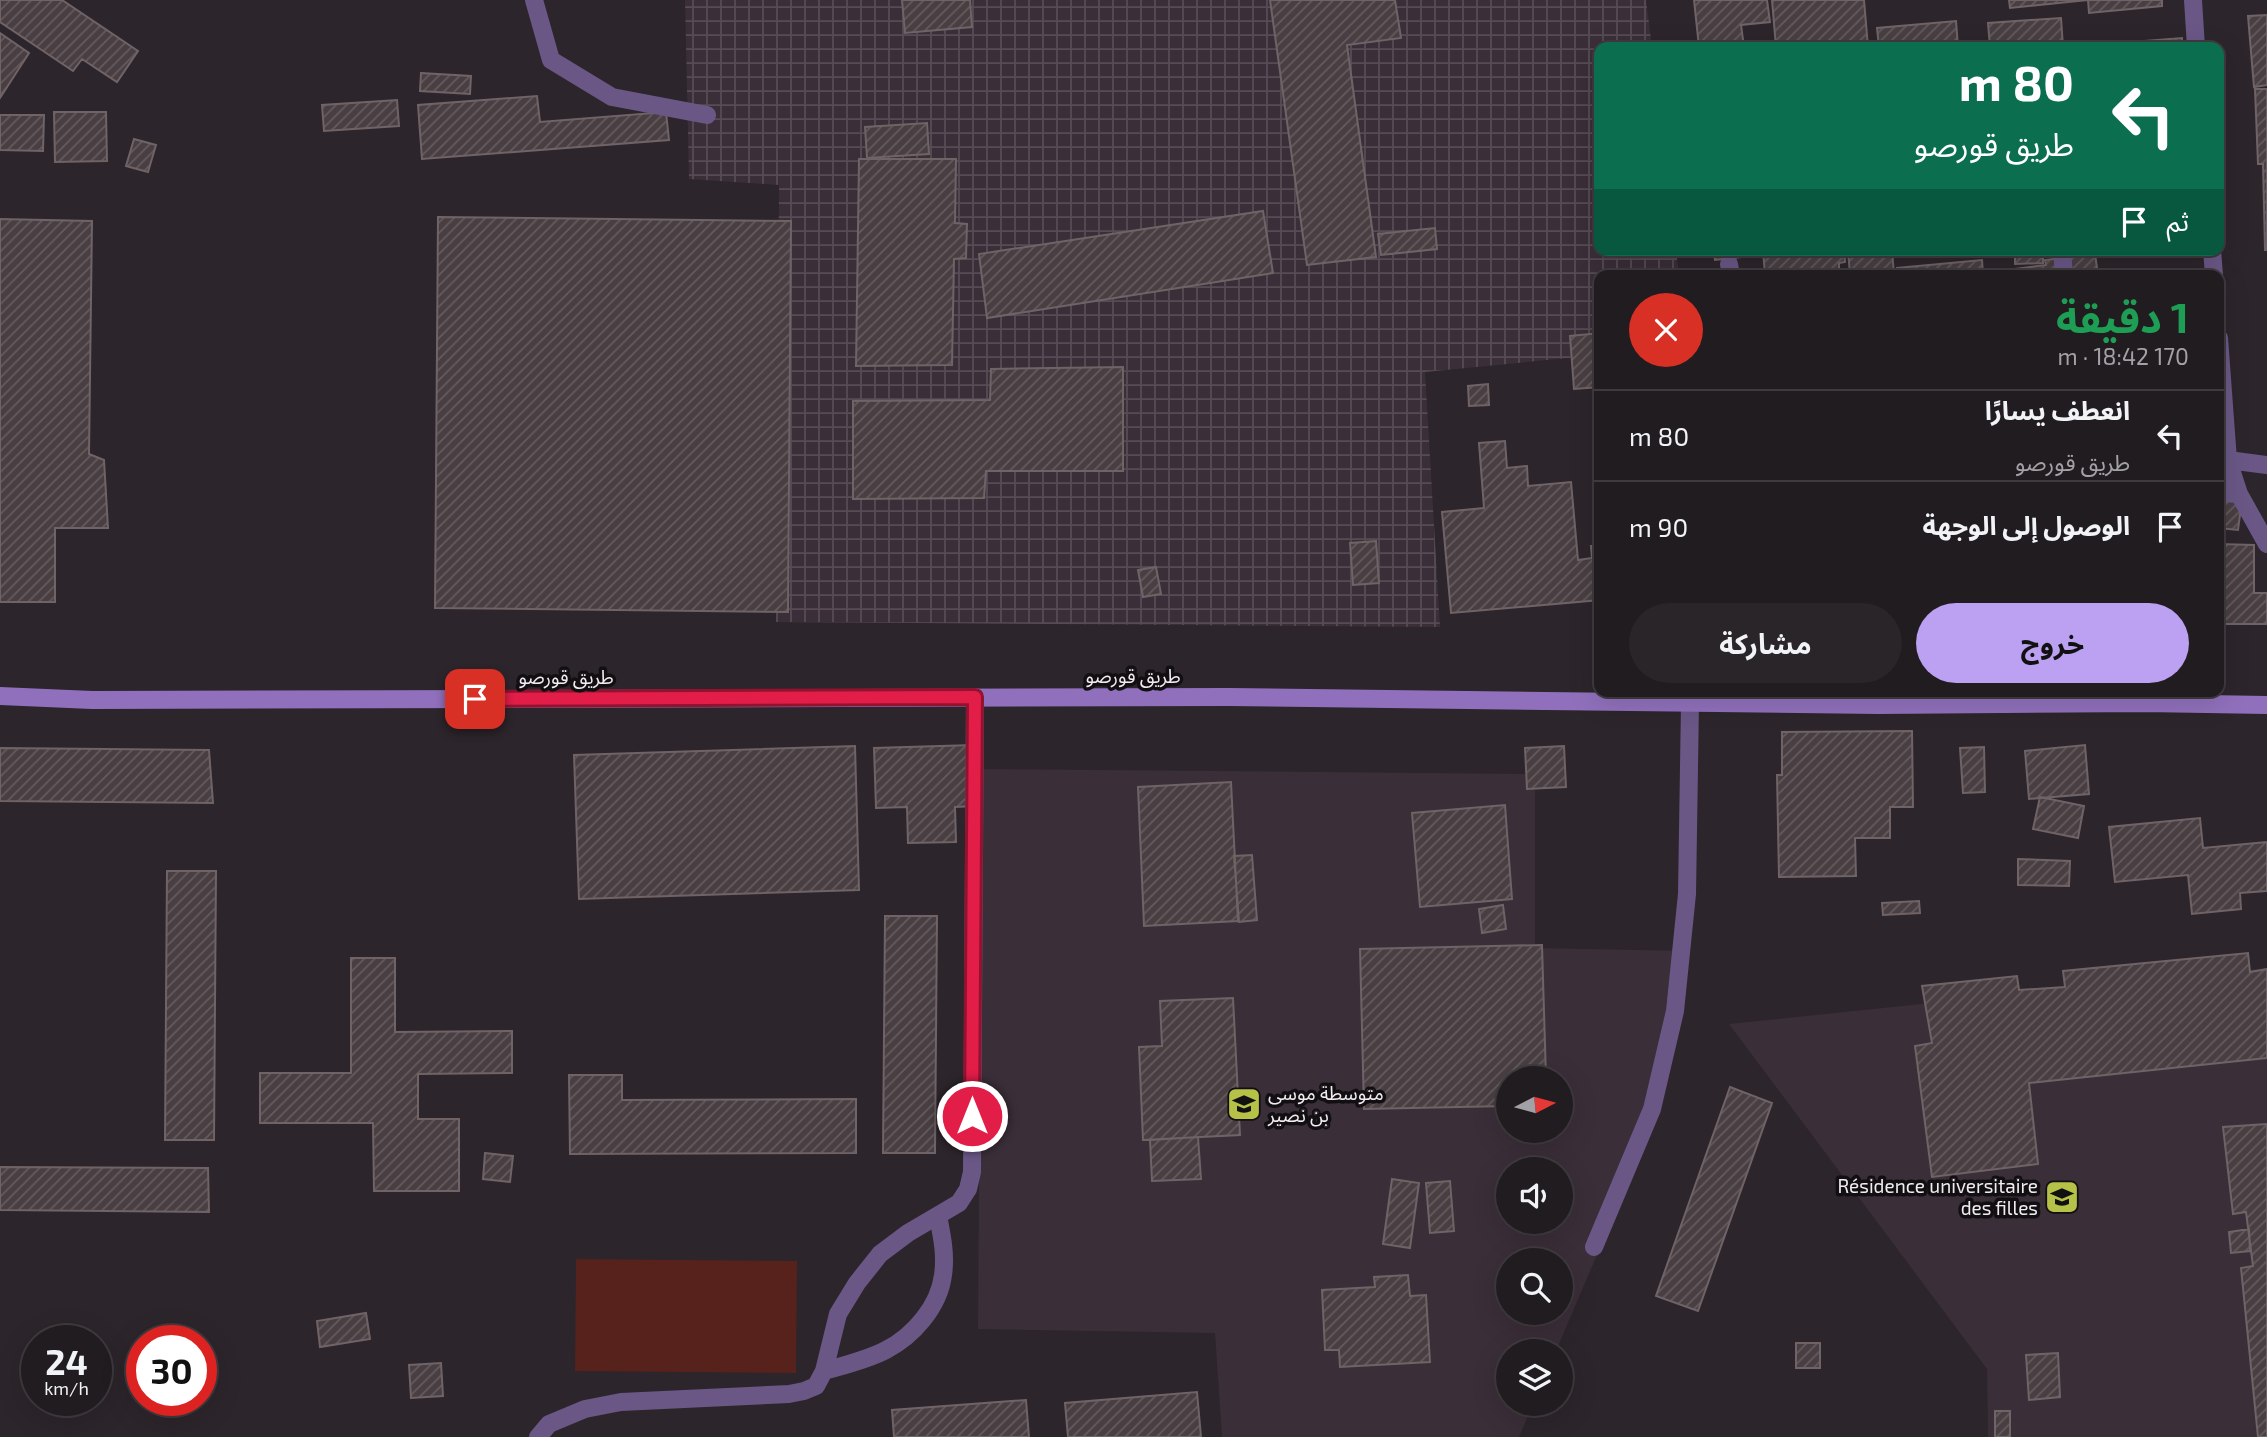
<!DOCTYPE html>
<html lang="ar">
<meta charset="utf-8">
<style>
:root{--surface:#211c20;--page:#292529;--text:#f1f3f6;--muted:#a2a1a5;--line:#3e3a3e;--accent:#bca0f2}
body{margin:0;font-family:"Exo 2","Noto Sans Arabic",sans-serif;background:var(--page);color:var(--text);direction:rtl;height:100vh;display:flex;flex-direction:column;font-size:26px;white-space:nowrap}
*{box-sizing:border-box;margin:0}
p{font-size:23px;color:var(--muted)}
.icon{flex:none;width:38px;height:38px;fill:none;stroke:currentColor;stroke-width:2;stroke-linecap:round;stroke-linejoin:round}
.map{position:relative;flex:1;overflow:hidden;direction:ltr}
.details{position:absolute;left:1594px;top:270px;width:630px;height:427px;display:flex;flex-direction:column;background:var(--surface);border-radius:14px;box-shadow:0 7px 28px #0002,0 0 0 2px var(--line);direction:rtl}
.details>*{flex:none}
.top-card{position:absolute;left:1594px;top:42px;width:630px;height:214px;border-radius:14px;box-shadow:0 7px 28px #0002,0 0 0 2px var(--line);direction:rtl;background:#0b6e4f;color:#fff;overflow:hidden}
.needle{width:46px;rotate:84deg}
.fabs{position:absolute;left:1496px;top:1066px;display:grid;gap:14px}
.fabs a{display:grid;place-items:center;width:77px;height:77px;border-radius:50%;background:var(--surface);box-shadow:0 7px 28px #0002,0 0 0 2px var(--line);font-size:35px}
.speed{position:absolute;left:21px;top:1325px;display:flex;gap:14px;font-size:35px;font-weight:700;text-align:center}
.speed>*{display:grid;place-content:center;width:91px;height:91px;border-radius:50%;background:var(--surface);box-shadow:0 7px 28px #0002,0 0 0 2px var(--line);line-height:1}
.speed small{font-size:18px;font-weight:400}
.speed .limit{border:10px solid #d22;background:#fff;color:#111}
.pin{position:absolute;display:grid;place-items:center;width:60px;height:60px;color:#fff;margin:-30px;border-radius:14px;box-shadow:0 4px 10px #0006}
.me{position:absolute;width:77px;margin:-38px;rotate:0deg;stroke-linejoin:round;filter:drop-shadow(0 0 5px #0008)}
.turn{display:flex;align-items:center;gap:24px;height:147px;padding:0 35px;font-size:32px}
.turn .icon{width:91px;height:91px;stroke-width:2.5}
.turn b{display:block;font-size:49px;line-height:60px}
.then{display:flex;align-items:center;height:66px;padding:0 35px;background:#0003;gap:14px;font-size:26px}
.round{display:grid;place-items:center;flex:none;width:74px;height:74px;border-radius:37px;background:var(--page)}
.head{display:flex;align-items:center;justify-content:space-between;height:119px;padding:0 35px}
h1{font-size:42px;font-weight:700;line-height:52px;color:#1e9e55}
.button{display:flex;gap:14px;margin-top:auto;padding:14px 35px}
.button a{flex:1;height:80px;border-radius:42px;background:var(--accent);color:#111;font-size:28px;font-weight:700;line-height:80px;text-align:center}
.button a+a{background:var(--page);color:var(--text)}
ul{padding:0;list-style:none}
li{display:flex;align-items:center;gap:21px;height:91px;padding:0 35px;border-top:2px solid var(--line)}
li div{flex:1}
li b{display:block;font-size:26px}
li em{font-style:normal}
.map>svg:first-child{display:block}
</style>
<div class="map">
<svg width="2267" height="1437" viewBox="0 0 2267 1437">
<defs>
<pattern id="industrial-grid" width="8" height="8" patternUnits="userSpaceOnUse" patternTransform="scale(1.75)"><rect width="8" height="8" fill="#3a2e38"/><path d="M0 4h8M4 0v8" fill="none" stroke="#574c55"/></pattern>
<pattern id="building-hatch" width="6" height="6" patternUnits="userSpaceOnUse" patternTransform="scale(1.75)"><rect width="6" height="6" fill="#493f42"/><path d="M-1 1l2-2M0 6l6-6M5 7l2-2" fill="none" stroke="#645b5e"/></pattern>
</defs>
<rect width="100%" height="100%" fill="#2c252b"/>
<path fill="#3a2e38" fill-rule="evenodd" d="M982,769l553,5v174l155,3 -62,231 -72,169h-48v53h25l-14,33h-297l-7,-104 -237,-4zM1508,1078h53v52h-53zM1508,1169h53v53h-53zM1508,1260h53v52h-53z
M2267,968v469h-279l-1,-68 -258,-345z"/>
<path fill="url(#industrial-grid)" d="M685,0h961l6,47h-52v203h76l3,25h-79l-1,80 -174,17 15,255 -664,-5 3,-437 -90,-6z"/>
<path fill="#57211c" d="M576,1259l221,2 -1,112 -221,-2z"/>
<path fill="url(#building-hatch)" stroke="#6f6366" stroke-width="2" d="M0,0h62l76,51 -21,31 -35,-23 -9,12 -73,-49z
M902,0h68l2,27 -67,6z
M1270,0h125l6,38 -54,7 29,212 -69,8z
M1694,0h73l3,22 -29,3 3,22h-45z
M1772,0h92l4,47h-92z
M2009,0h153v6l-73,7 -1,-13 -78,8z
M2267,15v70l-13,2 -6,-71z
M2061,18l2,29h-73l-2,-24z
M1956,21l2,26h-79l-2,-19z
M0,33l29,20 -29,45z
M2182,38v9h-89v-2z
M421,73l50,3 -1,18 -50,-3z
M2255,89h12v161h-2l-2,-86h-5z
M537,96l3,26 126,-10 3,28 -247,19 -4,-54z
M397,100l2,26 -75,5 -2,-26z
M54,112h52l1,49 -52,1z
M0,115h44l-1,36 -43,-1z
M927,123l2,31 -62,4 -2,-31z
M134,139l22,6 -8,27 -22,-6z
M859,159h97l-1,64 12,1 -1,34 -12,1 -2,106 -96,1z
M1263,211l10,62 -286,45 -8,-64z
M438,217l353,4 -3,391 -353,-4z
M0,219l92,2 -3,233 15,6 4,68h-53v74h-55z
M1435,228l2,21 -56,6 -3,-21z
M1714,250h26l1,7 -26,3z
M1763,250h81l1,12 -6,1v12h-74z
M1848,250h44l2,25h-44z
M2015,250h28v13l-28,1z
M2095,254l3,21h-91l-1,-5 40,-5 -1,-5z
M1982,260l1,15h-86v-7z
M1600,333v54l-26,2 -4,-53z
M1123,367v104h-137l-2,27 -131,1v-98l137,-1 1,-31z
M1488,384l1,21 -20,1 -1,-20z
M1505,441l2,27 20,-2 1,20 43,-4 7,78 14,-2 -1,-12h9v54l-149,13 -9,-101 42,-4 -5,-65z
M2219,497l23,3 -4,30 -19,-2z
M1376,541l3,42 -26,2 -3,-42z
M2219,544l35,1v48h13v31h-48z
M1156,567l5,27 -18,3 -5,-27z
M1912,731l1,76h-23v31h-35l1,38 -77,1 -2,-102h5v-43z
M973,745l2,61 -20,1 1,35 -48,1 -1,-36 -31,1 -2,-60z
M2085,745l4,49 -60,5 -4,-48z
M855,746l4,144 -280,9 -5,-144z
M1564,746l2,41 -39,2 -2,-41z
M1984,747l1,45 -22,1 -3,-45z
M0,748l209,2 4,53 -213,-2z
M1231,782l7,139 -94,5 -6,-139z
M2040,797l44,9 -6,32 -45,-9z
M1505,805l7,94 -92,8 -8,-94z
M2200,818l3,30 64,-6v49l-27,2 1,16 -49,5 -4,-39 -73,7 -6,-55z
M1252,855l5,65 -18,2 -5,-66z
M2018,859l52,2 -1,25 -51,-1z
M167,871h49l-2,269h-49z
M1919,901l1,12 -37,2 -1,-12z
M1503,905l3,24 -24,4 -3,-24z
M885,916h52l-2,237h-52z
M1542,945l4,133h-38v28l-144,3 -4,-160z
M2248,953l2,19 17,-3v89l-238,25 9,81 -106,13 -17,-131 17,-3 -10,-57 95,-10 2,14 46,-3 -2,-16z
M351,958h44v74l117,-1v42l-94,1v45h41v72h-85l-1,-68h-113v-50h91z
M1233,998l7,137 -97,5 -4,-93 23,-1 -2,-45z
M569,1075h53v25l234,-1v54l-286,1z
M1730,1087l42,16 -74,208 -42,-15z
M2267,1124v313h-9l-17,-169 12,-2 -7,-54 -13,2 -10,-87z
M1198,1137l3,42 -49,2 -2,-41z
M485,1153l28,3 -3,26 -27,-3z
M0,1167l208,1 1,44 -209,-2z
M1392,1179l27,4 -9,65 -27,-4z
M1450,1181l4,50 -24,2 -4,-50z
M2249,1229l1,22 -19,2 -2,-21z
M1408,1275l2,21 16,-1 4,67 -90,5 -1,-17h-14l-3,-60 53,-3 -1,-10z
M366,1313l4,26 -50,8 -3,-26z
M1796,1343h24v25h-24z
M2058,1353l2,44 -31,3 -3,-45z
M441,1363l2,33 -32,2 -2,-33z
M1197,1392l4,45h-133l-3,-34z
M1026,1400l3,37h-135l-2,-27z
M1995,1411h15v26h-15z"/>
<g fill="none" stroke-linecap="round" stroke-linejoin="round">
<path stroke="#6a5786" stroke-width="18" d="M534,0l17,60 61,37 95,18
M2193,0l3,47
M2062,250l2,25
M2212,250l2,25
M1729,264l2,11
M2219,338l9,122 11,34 28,50
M2228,460l39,5
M2219,493l20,1
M1594,1247l58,-138 23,-98 12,-117 3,-191
M824,1371c21,-6 43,-11 62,-21 27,-14 53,-43 57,-75 3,-20 -1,-39 -5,-59
M538,1437l11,-13 36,-15 36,-7 168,-8 15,-3 12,-5 8,-15 14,-57 19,-31 23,-29 28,-21 51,-30 9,-14 4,-17 3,-475"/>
<path stroke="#9070bc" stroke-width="18" d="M0,696l92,4 1137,-3 649,8 267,-2 122,2"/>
</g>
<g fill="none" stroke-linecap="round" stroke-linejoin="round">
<g stroke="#92132f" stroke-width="18">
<path id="route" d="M475,699l500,-2 -3,419"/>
</g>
<use href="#route" stroke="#e11d48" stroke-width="12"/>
</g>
<defs>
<g id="school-square" transform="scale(1.75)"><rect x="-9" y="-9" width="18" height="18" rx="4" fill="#b6c148" stroke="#120f12"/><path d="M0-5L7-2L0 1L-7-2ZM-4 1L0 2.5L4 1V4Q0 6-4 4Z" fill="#111"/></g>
<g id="university-square" transform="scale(1.75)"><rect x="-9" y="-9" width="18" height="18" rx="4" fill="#b6c148" stroke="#120f12"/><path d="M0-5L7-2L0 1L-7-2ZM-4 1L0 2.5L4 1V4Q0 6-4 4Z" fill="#111"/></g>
</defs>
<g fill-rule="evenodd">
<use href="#school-square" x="1244" y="1104"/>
<use href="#university-square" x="2062" y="1197"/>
</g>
<g text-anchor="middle" stroke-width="7" stroke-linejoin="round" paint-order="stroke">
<g font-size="19" fill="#f1ecf0" stroke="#120f12">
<text x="1133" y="683">طريق قورصو</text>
<text x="566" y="684">طريق قورصو</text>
</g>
<g font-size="19" fill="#f1ecf0" stroke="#120f12" text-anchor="start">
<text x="1268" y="1100">متوسطة موسى<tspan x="1268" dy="22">بن نصير</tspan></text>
<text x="2038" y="1193" text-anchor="end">Résidence universitaire<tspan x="2038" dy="22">des filles</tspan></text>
</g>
</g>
</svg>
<div class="fabs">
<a><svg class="needle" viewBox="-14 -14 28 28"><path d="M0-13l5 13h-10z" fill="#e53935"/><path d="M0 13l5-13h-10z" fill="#a2a1a5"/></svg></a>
<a><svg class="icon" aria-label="sound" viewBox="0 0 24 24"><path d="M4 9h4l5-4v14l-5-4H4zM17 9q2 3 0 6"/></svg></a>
<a><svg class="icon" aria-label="search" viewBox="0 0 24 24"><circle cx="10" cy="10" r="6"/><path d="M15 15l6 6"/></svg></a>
<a><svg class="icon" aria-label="layers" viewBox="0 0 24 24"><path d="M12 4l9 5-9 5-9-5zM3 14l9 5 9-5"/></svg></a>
</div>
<div class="speed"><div>24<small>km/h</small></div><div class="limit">30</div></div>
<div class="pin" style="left:475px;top:699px;background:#d93025"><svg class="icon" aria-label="arrive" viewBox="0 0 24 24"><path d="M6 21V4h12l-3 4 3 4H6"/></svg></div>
<svg class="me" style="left:972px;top:1116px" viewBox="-20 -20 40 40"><circle r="17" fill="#e11d48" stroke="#fff" stroke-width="3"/><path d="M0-11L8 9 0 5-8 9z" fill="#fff"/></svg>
<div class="top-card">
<div class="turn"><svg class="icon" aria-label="left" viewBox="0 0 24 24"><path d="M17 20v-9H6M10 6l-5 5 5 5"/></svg><div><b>80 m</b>طريق قورصو</div></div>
<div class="then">ثم<svg class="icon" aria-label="arrive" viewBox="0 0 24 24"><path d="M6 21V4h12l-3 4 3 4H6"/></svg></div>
</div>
<section class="details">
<div class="head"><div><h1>1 دقيقة</h1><p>170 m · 18:42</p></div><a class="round" style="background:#d93025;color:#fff"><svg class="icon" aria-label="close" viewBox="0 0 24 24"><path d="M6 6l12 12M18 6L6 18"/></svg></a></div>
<ul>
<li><svg class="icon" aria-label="left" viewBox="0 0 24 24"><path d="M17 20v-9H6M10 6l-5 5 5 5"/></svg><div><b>انعطف يسارًا</b><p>طريق قورصو</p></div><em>80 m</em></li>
<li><svg class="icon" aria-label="arrive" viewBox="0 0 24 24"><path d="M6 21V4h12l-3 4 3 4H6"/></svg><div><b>الوصول إلى الوجهة</b></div><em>90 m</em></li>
</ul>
<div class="button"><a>خروج</a><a>مشاركة</a></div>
</section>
</div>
